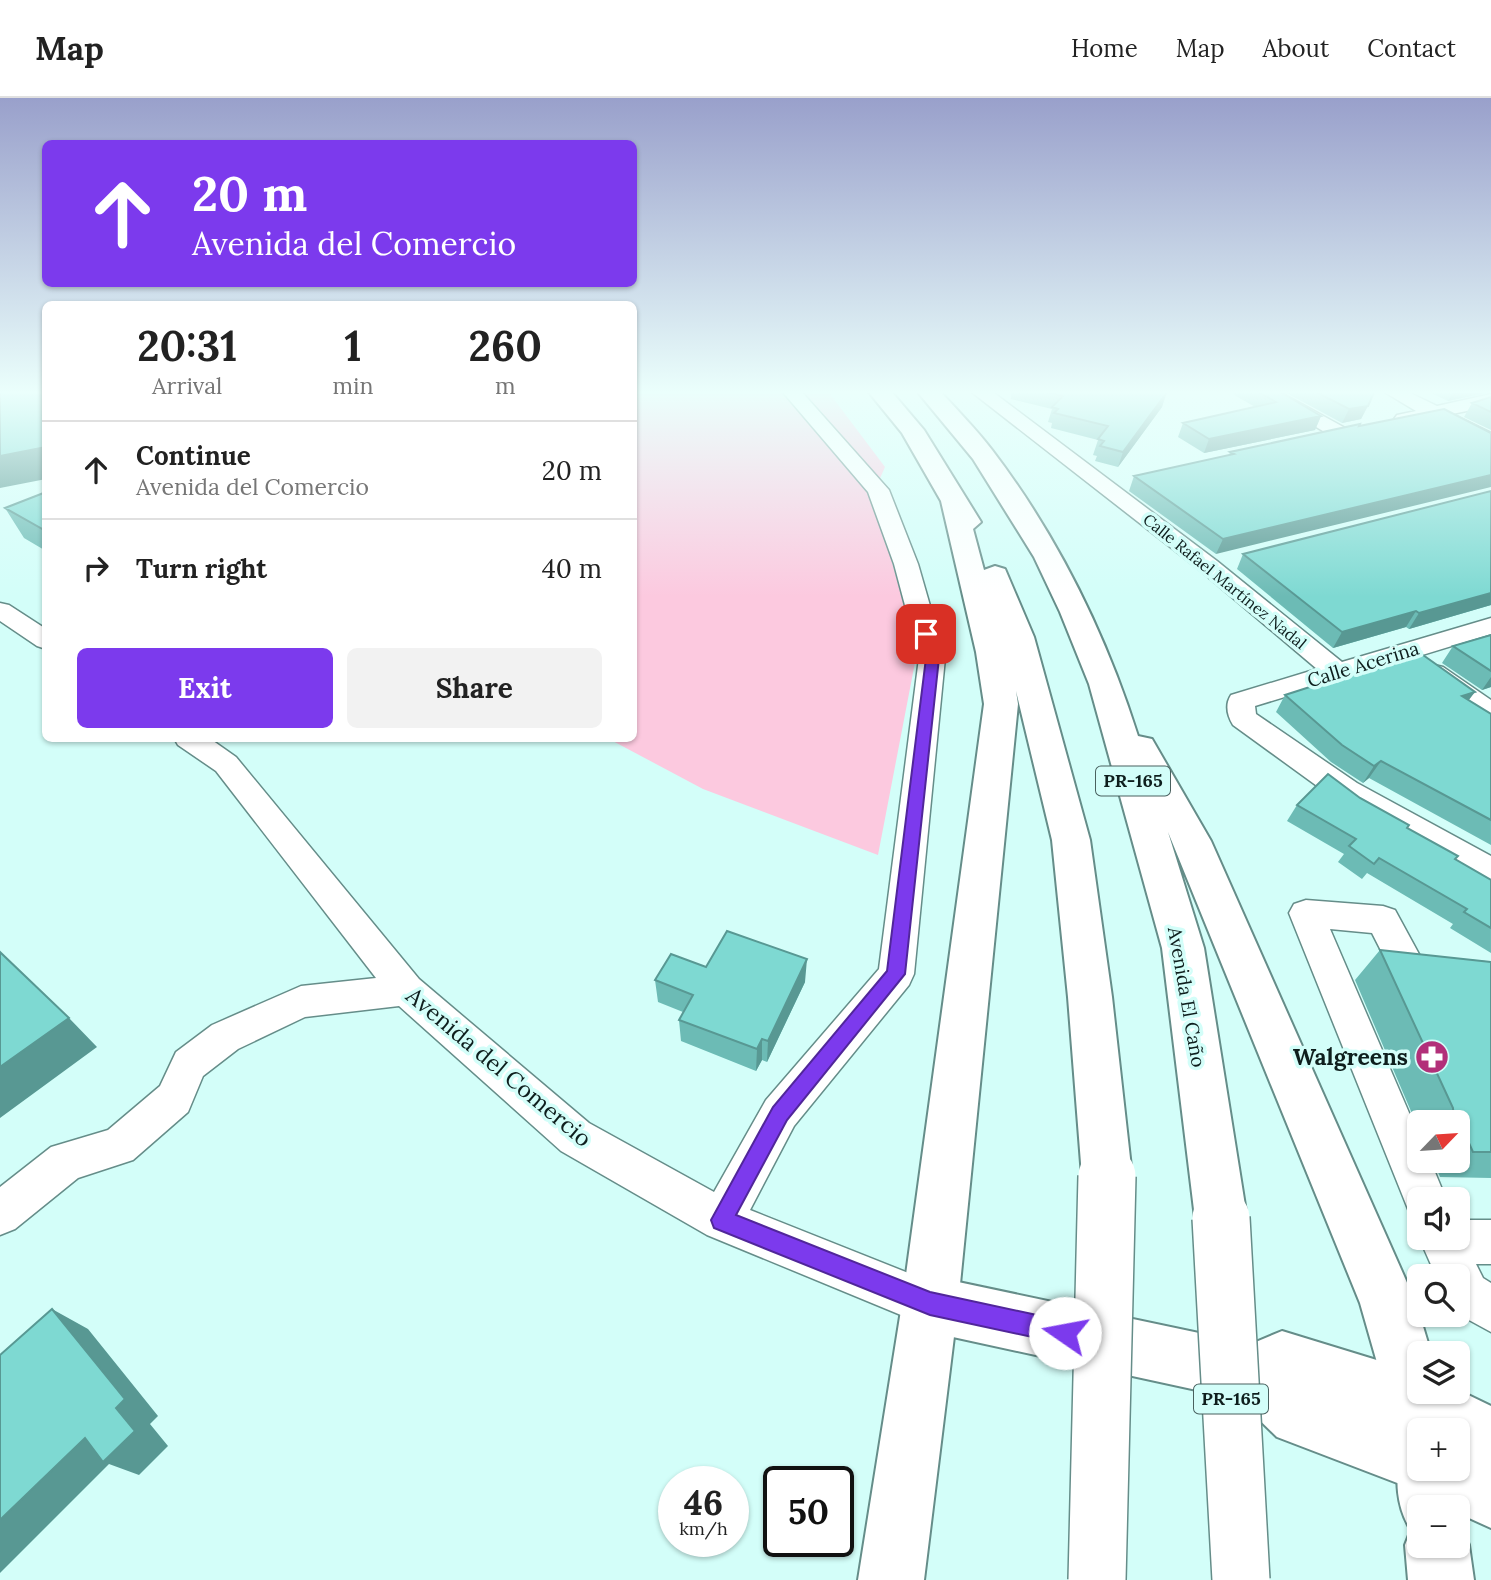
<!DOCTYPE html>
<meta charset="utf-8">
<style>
:root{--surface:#fff;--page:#f2f2f2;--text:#222;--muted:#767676;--line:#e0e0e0;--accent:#7c3aed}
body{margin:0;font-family:Lora,serif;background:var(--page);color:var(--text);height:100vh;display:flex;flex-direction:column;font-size:26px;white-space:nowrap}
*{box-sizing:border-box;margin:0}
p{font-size:23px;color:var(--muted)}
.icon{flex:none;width:38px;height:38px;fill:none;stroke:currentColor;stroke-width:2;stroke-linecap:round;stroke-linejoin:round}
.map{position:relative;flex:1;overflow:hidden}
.sheet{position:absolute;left:42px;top:203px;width:595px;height:441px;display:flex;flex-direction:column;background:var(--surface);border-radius:10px;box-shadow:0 2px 5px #0004}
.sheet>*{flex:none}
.guide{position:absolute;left:42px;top:42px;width:595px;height:147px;border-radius:10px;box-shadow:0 2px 5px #0004;background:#7c3aed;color:#fff;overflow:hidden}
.needle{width:46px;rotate:65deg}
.controls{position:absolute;left:1407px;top:1012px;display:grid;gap:14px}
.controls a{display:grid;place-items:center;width:63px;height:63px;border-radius:10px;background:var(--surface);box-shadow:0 2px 5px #0004;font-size:35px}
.speed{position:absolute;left:658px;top:1368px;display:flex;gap:14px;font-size:35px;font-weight:700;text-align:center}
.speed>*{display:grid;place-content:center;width:91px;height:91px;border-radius:50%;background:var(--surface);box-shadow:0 2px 5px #0004;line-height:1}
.speed small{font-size:18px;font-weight:400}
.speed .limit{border:4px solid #111;border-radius:10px;background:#fff;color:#111}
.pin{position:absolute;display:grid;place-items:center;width:60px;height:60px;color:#fff;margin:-30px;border-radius:14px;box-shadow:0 4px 10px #0006}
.me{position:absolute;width:77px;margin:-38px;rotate:282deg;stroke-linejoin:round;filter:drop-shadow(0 0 5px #0008)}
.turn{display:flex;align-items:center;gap:24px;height:147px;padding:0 35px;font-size:32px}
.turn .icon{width:91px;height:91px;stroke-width:2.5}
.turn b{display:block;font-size:49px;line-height:60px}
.eta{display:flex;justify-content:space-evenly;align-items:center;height:119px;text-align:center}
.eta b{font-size:42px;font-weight:700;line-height:49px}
.button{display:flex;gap:14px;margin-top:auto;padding:14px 35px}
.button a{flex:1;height:80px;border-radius:10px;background:var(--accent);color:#fff;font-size:28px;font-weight:700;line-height:80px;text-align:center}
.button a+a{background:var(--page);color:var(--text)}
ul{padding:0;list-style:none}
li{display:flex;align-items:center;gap:21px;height:98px;padding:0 35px;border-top:2px solid var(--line)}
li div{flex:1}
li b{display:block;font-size:26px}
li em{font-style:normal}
header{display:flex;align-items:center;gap:42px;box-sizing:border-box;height:98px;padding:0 35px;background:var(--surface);border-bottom:2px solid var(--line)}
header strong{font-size:33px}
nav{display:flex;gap:38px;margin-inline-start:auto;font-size:24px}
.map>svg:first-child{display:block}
</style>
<header>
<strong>Map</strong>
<nav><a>Home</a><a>Map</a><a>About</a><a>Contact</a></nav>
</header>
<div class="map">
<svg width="1491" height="1482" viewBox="0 0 1491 1482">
<rect width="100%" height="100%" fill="#d3fef9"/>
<path fill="#fcc9df" d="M634,292h193l58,77 -12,27 44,158 -39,203 -175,-66 -94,-50 25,-1z"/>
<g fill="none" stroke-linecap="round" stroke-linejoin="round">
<g stroke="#658d89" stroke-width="3">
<path id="minor" d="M781,292h19l89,100 29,74 27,94 -31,316 -5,11 -115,141 -44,84 196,78 7,16 -7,16 -16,7 -223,-92 -146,-84 -162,-145 -94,11 -67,32 -35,27 -15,36 -55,48 -55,18 -63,51 -15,6v-48l51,-40 57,-17 52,-44 16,-34 36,-27 89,-39 75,-8 -160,-207 -38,-26 -4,-7h35l27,19 183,222 170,144 125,69 52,-92 113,-131 40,-311 -25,-94 -26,-72z
M969,292h21l227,171 125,101 149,-44v16l-236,72 1,8 101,69 134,73v27l-11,-3 -145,-81 -102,-74c-6,-10 -8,-21 -2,-30l86,-26 -116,-98z
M1254,292h22l71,39 3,4 -3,4h-14z
M1381,292h23l33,16 54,-12v12l-39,8 39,19v14l-59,-28 -28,6 -7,-2 -3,-4 3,-4 19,-4z
M0,505l9,2 37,24v20l-9,-3 -37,-25z
M1434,567l9,2 48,33v22l-10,-3 -56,-40 -4,-6 4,-6z
M1306,802l77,6 12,4 25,46 71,7v30l-82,-8 -13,-5 -24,-47 -42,-4 89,207v24h11l16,39h-27v19l-9,-4 -121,-301 5,-9z
M1458,1122h33v44h-15l7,14 8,5v49l-33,-18v-38h-22l-15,-34 2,-5h35z"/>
</g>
<g stroke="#658d89" stroke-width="4">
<path id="major" d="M930,1178l321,68 31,-13 137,42v18l39,-1 33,16v122l-33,-15v-6h-12l-33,-18 -136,-52 -39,-38 -308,-67 -20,-8 -8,-20 8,-20zM1419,1332h39v38h-39z"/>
</g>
<g stroke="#658d89" stroke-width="4">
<path id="highway" d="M867,292h23l34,40 57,92 -8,7 11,41 11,-4 10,3 29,68 56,203 22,157 20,179 -7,18 -18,7 -18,-7 -7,-18 -14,-179 -16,-157 -36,-149 2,13 -60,600 -34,276h-66l44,-276 82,-600 -8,-52 -35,-151 -39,-68z
M916,292h23c18,20 37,39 53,60 65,85 114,185 146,286l14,3 59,102 205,462 15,50h-12v38h24l8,39h-32v38h39l5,39 -5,13v-13h-39v38h39l2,-23 9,23 5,35h-66l-3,-35 6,-15c-14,-21 -18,-54 -8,-78l-12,-22 -3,-29 -28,-98 -192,-471 36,116 43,270 -8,18 -18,8 -18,-8 -8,-18 -33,-270 -73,-264 -29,-72 -26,-55 -61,-98z"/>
</g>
<use href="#minor" fill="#fff" fill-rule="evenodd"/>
<use href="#major" fill="#fff" fill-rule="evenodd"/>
<use href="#highway" fill="#fff" fill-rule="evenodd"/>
<g stroke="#658d89" stroke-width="60" stroke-linecap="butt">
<path id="highway-bridge" d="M1221,1120l20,362
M1097,1482l10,-404"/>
</g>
<use href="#highway-bridge" stroke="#fff" stroke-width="57"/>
</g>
<path fill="#6cbbb5" d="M1011,292h158l-4,1 -3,16 -44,60 -23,-6 2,-5 -4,-1 5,-15 -47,-12 1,-5 -4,-1 4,-13 -41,-10z
M1226,292h51l44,26 -6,14 -111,23 -26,-16 5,-14 72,-16z
M1281,292h94l-14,29 -19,4z
M1425,292h66v2l-43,9z
M1491,299v33l-27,-13 8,-14z
M1359,328l-143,128 -87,-63 5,-15 95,-21 1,-3z
M46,394v59l-22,-13 -19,-30z
M1243,456l248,51 -82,24 -3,-2 -73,21 -96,-79z
M1491,537v52l-9,3 -40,-27 11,-17z
M1356,577l113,25 22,14v131l-122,-67 -6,5 -32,-21 -55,-50 9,-17z
M1360,700l95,61 36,21v73l-41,-25 3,-4 -86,-51 -5,6 -24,-17 6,-8 -57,-33 10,-16z
M1380,852l111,12v216l-51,-1 -7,-17h25v-38h-39v8l-64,-150z
M706,869l99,15 -38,80 -5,-2 -6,11 -75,-30 -2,-21 4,-8 -25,-10 -3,-22z"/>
<path fill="#589893" d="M1454,292h37v2l-43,9z
M1167,294l-5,15 -44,60 5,-15z
M1368,308l-7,13 -19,4 7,-14z
M1321,318l-6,14 -111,23 5,-14z
M46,349v32l-46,9v-32z
M1491,377v12l-275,67 7,-15z
M1491,495v12l-82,24 10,-16z
M1416,513l-10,16 -73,21 9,-16z
M1491,579v10l-9,3z
M1475,594l-13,17v-13z
M1381,663l-12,17 -6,5 11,-17z
M807,861l-2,23 -38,80 1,-21z
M69,920l28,29 -97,71v-51z
M762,941v21l-6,11 1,-22z
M52,1211l36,20 70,87 -8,8 18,22 -29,29 -30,-11 -109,109v-53l116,-112z"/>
<path fill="#7ed9d2" stroke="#589893" stroke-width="2" d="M0,292h46v57l-46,9z
M1038,292h125l4,2 -44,60 -23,-6 4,-5 -6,-2 10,-13 -54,-13 4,-4 -6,-2 11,-11z
M1255,292h22l44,26 -112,23 -26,-16 93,-21z
M1312,292h63l-7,16 -19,3z
M1491,299v15l-19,-9z
M1444,311l47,24v42l-268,64 -89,-63 100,-22 -4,-2 130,-28 -1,2z
M1491,393v102l-72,20 -3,-2 -74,21 -99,-78z
M46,394v39l-41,-23z
M1491,537v36l-38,-25z
M1423,557l52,37 -13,4 29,18v106l-110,-59 -7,5 -32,-21 -57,-50 68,-22 3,2z
M1328,676l32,24 49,27 -2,3 51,28 -3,3 36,21v48l-27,-16 3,-3 -88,-51 -5,6 -25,-18 7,-7 -59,-34z
M727,833l80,28 -39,82 -6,-2 -5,10 -78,-29 14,-25 -38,-15 16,-26 35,13z
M1380,852l111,12v190h-18l-9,-20h-6v-10h-4l-1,-14z
M0,854l69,66 -69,49z
M52,1211l73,90 -9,9 19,23 -32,31 -18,-24 -85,82v-165z"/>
<linearGradient id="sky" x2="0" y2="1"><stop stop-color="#99a0cb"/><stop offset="0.59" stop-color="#ebfffc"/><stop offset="1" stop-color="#ebfffc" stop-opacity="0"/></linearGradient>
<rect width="1491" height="499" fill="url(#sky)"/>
<path fill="#7c3aed" stroke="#51269a" stroke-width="2" d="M926,533l6,3 7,24 -34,316 -118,146 -51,95 194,77 135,29 8,3 4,9 -4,8 -8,3 -135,-29 -216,-87 -3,-8 62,-113 114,-136 39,-313 -7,-24z"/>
<defs>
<g id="pharmacy-disc" transform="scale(1.75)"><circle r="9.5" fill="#b23079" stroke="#d3fef9"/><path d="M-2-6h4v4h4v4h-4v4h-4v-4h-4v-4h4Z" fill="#fff"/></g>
</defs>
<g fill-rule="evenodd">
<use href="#pharmacy-disc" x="1432" y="959"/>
</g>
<g text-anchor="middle" stroke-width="7" stroke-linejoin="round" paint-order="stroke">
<g font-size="16" fill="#0e1e1d" stroke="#d3fef9">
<text transform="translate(1225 483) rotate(39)" y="6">Calle Rafael Martínez Nadal</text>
</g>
<g fill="#d3fef9" stroke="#49615f" stroke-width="2">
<rect x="1096" y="668.5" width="74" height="29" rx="5"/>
<rect x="1194" y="1286.5" width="74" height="29" rx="5"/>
</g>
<g font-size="18" font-weight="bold" fill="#0e1e1d">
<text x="1133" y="689">PR-165</text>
<text x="1231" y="1307">PR-165</text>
</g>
<g font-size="19" fill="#0e1e1d" stroke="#d3fef9">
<text transform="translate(1363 566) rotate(-17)" y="7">Calle Acerina</text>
<text transform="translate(1187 899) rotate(80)" y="7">Avenida El Caño</text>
</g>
<g font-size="23" font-weight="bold" fill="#0e1e1d" stroke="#d3fef9" text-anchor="end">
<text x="1408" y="967">Walgreens</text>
</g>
<g font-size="23" fill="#0e1e1d" stroke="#d3fef9">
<text transform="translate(499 969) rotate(40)" y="8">Avenida del Comercio</text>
</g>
</g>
</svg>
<div class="controls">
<a><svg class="needle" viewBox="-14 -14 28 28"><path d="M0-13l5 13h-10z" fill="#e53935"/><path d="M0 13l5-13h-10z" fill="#767676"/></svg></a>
<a><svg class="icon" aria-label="sound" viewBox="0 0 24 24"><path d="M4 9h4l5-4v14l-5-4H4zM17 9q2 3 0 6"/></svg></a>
<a><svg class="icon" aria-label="search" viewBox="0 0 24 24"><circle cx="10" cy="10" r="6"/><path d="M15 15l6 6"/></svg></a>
<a><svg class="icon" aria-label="layers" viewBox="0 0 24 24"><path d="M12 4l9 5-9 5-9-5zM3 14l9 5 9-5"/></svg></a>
<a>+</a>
<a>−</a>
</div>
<div class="speed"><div>46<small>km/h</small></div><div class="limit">50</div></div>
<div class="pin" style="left:926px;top:536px;background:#d93025"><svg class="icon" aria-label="arrive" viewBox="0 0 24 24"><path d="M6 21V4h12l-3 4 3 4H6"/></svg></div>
<svg class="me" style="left:1065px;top:1235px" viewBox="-20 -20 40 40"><circle r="19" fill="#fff"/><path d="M0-13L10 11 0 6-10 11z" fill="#7c3aed"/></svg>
<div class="guide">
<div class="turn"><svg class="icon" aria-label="ahead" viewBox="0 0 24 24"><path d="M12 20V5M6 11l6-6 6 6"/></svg><div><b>20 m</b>Avenida del Comercio</div></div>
</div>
<section class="sheet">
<div class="eta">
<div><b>20:31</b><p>Arrival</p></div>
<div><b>1</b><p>min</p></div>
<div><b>260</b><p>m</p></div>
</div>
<ul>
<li><svg class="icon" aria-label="ahead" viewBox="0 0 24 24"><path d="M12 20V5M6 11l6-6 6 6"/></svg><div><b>Continue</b><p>Avenida del Comercio</p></div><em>20 m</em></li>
<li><svg class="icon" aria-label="right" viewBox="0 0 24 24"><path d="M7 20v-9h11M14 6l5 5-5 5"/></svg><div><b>Turn right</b></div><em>40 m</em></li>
</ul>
<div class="button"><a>Exit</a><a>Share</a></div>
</section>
</div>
